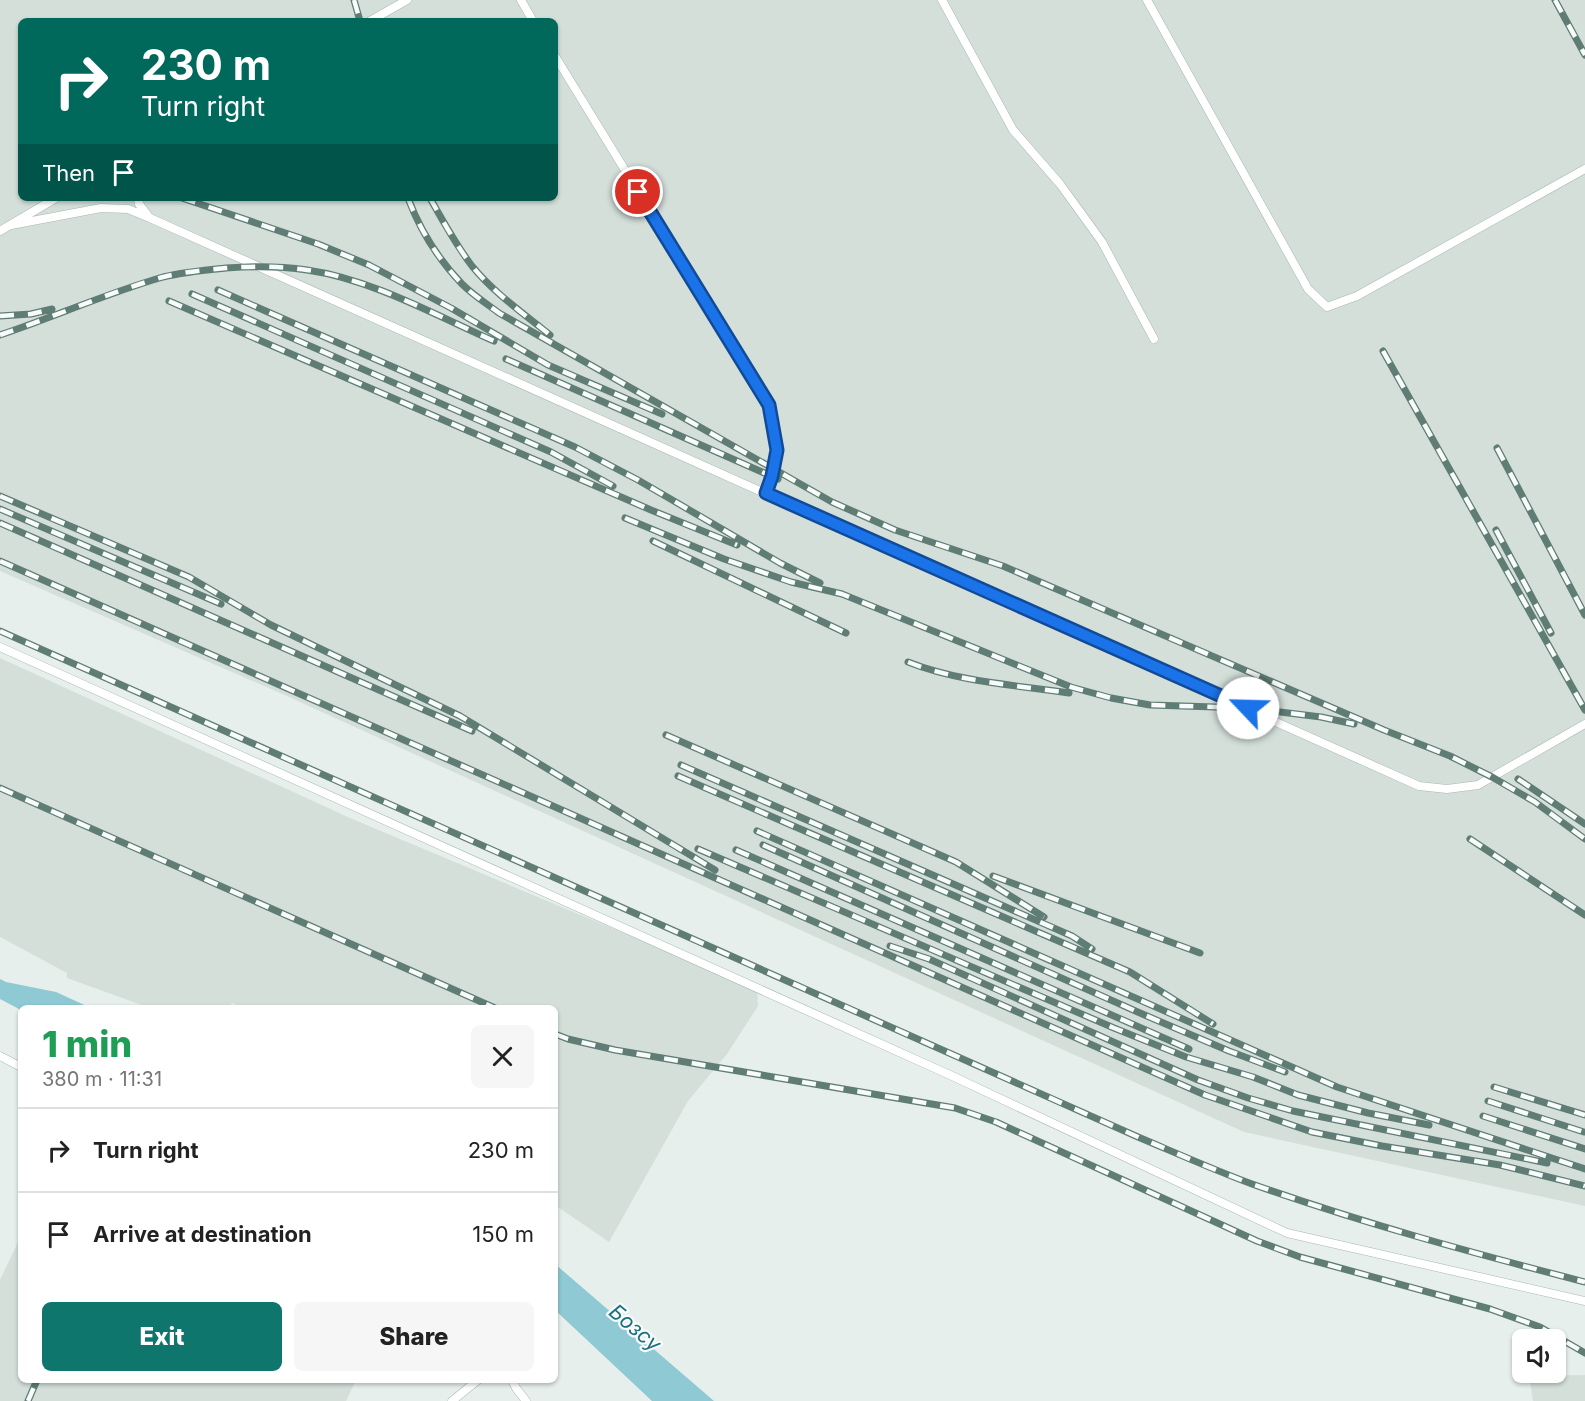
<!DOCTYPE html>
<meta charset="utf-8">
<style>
:root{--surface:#fff;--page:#f6f6f6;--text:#222;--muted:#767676;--line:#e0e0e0;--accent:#0f766e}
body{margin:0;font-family:Inter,sans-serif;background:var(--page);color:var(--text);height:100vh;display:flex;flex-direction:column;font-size:22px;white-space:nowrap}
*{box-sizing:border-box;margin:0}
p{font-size:20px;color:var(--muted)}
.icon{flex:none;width:33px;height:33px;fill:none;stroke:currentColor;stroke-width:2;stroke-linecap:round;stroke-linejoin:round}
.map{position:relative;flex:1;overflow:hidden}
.details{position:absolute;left:18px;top:1005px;width:540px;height:378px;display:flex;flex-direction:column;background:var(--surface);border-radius:9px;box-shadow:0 2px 4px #0004}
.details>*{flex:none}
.banner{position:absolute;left:18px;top:18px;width:540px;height:183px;border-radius:9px;box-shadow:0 2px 4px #0004;background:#00695c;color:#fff;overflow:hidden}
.fabs{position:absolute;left:1512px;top:1329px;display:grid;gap:12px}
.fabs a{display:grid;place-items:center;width:54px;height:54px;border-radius:9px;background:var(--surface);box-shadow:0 2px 4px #0004;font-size:30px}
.pin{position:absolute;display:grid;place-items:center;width:51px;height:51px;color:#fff;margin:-26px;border:3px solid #fff;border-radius:50%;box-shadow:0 2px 6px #0007}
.me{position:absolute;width:66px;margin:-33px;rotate:294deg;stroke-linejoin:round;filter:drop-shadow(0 0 4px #0008)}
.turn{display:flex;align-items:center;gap:21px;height:126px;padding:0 24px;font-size:27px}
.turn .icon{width:78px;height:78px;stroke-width:2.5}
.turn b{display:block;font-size:42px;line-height:51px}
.then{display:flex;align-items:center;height:57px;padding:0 24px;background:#0003;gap:12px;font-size:22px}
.round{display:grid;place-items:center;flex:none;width:63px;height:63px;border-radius:9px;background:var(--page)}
.headline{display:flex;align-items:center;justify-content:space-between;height:102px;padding:0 24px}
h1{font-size:36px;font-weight:800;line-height:45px;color:#1e9e55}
.primary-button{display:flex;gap:12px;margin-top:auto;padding:12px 24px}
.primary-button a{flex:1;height:69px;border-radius:9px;background:var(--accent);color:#fff;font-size:24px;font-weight:800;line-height:69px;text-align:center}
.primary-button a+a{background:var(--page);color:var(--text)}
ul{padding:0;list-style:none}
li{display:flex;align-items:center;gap:18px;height:84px;padding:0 24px;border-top:2px solid var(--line)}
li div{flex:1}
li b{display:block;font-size:22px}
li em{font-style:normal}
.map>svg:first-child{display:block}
</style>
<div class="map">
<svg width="1585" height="1401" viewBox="0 0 1585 1401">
<rect width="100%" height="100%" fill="#e6efeb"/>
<path fill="#d4dfda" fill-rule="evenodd" d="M0,0h1585v1206l-341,-74 -966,-440 -278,-121zM21,21h534v177h-534z
M0,658l350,160 407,171 1,17 -31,48 -39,47 -79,141 -54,-37v-197h-311l-12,-5 -3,5h-79l-83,-30v-5l-67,-36z
M21,1236v144h335l-10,21h-346v-121z
M1585,1375v26h-52l-4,-25z"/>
<path fill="#8ec9d4" d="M0,979l6,3 50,10 35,16h-70v2l-21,-11z
M555,1264l159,137h-62l-97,-91z"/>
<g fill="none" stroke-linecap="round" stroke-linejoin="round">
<g stroke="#a8b8b2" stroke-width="9">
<path id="lane" d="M521,0l12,21
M942,0l71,130 47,54 42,58 52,97
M1147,0l161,289 19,18 30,-11 228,-127
M370,21l37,-21
M555,56l214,349c7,38 12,50 -3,88
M138,198l1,6 10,13
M11,225l90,-17 27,1 22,9 1269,568 28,3 31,-4 107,-61
M0,231l56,-33
M0,647l950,428 337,158 298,68
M0,1056l21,11
M512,1380l4,8 10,13
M452,1401l26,-21"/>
</g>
<use href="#lane" stroke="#fff" stroke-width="8"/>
<g stroke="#5f7d75" stroke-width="7">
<path id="rail" d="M354,0l6,21
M1555,0l30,55
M182,198l136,46 51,21 82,43 97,57 114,49
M408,198c12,32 30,61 54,86 11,11 25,20 37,29l333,189 63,28 108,36 381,164 66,26 42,21 43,25 50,37
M430,198c13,23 26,47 42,68 22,27 51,47 78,69
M218,290l357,157 63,33 142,83 40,20
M192,294l359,158 62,34
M169,301l482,209 86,35
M0,316l31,-2 21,-5
M0,335c54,-18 107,-42 163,-58 20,-5 42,-7 63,-9 27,-2 54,-2 81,2 64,9 128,45 187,71
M1383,351l202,359
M506,359l272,120
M1497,448l88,167
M0,496l189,81 82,48 189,91 255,154
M0,509l221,95
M625,518l99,41 67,23 51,12 229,93 40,11 39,7 98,3 73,9 33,7
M0,523l472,208
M1496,530l55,103
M653,541l193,92
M0,561l1205,534 107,37 70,14 118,19 85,21
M0,631l1138,506c38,16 76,33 114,47 110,39 221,69 333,98
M908,662c51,20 107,23 161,31
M666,735l290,127 88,55
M681,765l391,171 20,13
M678,776l452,196 83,52
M1518,779l67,45
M0,788l495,220
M757,831l580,256 248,82
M1470,839l115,76
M763,845l377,168 89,38 56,21
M698,849l416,179 72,29 67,20 45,18 70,18 61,12
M736,850l453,199
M993,876l207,77
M890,946l39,13 269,121 50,18 45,13 254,52
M555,1034l13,5 47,11 340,58 41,14 261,119 43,16 190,52 50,18 45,26
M1494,1087l91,28
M1488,1101l96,31
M1483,1116l102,33
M28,1401l9,-21"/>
</g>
<use href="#rail" stroke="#f7fbf9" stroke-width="4.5" stroke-dasharray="14" stroke-linecap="butt"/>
</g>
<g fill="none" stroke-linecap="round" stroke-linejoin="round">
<g stroke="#114b97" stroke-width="15">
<path id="route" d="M638,192l131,213 8,45 -5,26 -6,17 482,215"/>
</g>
<use href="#route" stroke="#1a73e8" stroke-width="10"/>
</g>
<g text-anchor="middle" stroke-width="4.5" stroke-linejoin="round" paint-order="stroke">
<g font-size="21" font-style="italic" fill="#1c6f80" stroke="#f7fbf9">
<text transform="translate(635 1328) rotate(40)" y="7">Бозсу</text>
</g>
</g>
</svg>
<div class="fabs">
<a><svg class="icon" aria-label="sound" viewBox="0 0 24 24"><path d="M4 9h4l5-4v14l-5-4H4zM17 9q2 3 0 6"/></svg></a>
</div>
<div class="pin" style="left:638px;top:192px;background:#d93025"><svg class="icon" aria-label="arrive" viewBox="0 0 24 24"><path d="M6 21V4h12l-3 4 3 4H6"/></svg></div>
<svg class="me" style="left:1248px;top:708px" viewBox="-20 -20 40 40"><circle r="19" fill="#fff"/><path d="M0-13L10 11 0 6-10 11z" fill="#1a73e8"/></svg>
<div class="banner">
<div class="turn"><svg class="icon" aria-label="right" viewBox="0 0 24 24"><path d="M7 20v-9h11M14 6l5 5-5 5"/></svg><div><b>230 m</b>Turn right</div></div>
<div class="then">Then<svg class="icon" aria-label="arrive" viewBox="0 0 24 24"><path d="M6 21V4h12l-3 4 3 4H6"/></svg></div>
</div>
<section class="details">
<div class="headline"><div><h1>1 min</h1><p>380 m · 11:31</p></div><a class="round"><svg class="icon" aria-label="close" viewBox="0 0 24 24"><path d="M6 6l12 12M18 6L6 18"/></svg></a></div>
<ul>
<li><svg class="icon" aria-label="right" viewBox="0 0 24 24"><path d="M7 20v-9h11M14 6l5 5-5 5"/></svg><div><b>Turn right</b></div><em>230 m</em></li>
<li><svg class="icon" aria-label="arrive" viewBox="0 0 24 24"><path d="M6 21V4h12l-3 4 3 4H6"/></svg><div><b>Arrive at destination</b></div><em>150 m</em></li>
</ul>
<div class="primary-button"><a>Exit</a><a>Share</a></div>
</section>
</div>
